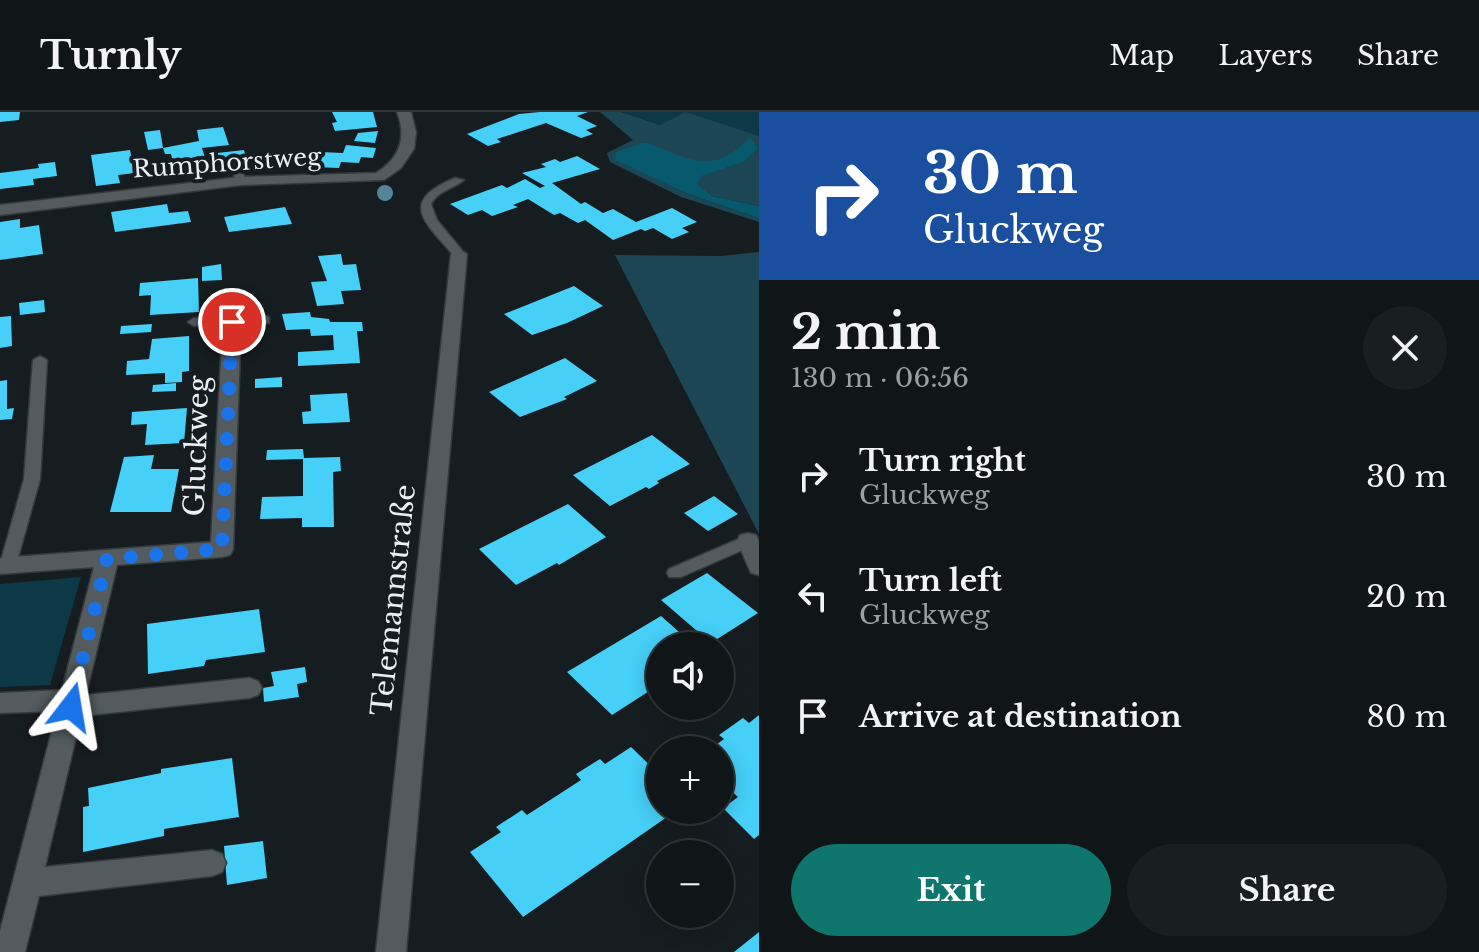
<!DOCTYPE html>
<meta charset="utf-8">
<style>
:root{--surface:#101618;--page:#191f21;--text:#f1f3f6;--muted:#9c9fa2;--line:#303537;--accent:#0f766e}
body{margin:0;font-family:"Libre Baskerville",serif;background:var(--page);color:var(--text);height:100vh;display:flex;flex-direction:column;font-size:30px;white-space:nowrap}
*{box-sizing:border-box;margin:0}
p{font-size:26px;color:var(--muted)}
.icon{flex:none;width:44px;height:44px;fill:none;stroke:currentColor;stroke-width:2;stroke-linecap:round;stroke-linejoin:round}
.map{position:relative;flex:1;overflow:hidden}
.side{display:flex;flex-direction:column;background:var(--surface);width:720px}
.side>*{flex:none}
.banner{background:#1a4fa0;color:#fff;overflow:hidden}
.controls{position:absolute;left:646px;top:520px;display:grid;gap:16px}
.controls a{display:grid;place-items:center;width:88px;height:88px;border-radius:50%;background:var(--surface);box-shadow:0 4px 20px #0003,0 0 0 2px var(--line);font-size:40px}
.pin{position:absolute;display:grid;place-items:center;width:68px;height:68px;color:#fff;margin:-34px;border:4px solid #fff;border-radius:50%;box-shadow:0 2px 8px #0007}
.me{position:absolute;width:88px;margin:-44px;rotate:14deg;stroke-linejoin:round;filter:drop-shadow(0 0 6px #0008)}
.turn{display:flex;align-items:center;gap:28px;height:168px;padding:0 32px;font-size:36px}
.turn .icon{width:104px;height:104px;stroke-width:2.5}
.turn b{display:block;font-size:56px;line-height:68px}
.round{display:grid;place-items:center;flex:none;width:84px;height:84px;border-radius:42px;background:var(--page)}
.headline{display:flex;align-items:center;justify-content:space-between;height:136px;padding:0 32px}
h1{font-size:48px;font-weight:700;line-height:60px}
.action{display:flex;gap:16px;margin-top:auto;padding:16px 32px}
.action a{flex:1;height:92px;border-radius:48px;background:var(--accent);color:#fff;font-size:32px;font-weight:700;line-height:92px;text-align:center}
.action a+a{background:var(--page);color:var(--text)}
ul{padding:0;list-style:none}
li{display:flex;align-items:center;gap:24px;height:120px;padding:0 32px}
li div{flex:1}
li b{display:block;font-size:30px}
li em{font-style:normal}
header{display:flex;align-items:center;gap:48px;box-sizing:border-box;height:112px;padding:0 40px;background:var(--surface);border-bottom:2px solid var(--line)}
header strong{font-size:38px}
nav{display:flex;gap:44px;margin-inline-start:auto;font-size:28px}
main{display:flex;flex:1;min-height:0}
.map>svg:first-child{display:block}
</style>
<header>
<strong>Turnly</strong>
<nav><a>Map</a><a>Layers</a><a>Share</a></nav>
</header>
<main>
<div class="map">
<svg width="759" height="840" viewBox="0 0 759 840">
<rect width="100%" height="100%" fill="#161d20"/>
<path fill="#0d3845" d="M621,0h138v24l-99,-11z
M81,465l-31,108 -50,2v-103z"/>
<path fill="#1d4654" d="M600,0h21l39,13 26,-13 73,24v70l-47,-10 -16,-12 5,-8 43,-14 14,-13c-19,2 -27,8 -44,13 -20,6 -50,-13 -68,-20l-32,16 74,36 71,24v4l-78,-25 -71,-35 -3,-9 26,-13z
M759,140v282l-144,-279 106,1z"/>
<path fill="#07596e" d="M750,25l8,12 -14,13 -42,14 -5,8 15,12 47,10v12l-71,-24 -74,-35 3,-7 29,-10c43,17 68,35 104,-5z"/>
<path fill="#46d0f8" d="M0,0h20l-1,8 -19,2z
M332,0h41l4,15 -42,4 -3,-8 5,-1z
M540,0h48l-11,4 20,10 -11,4 7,4 -12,4 -35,-15 -49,16 4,3 -13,4 -21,-12 52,-20z
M223,15l6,18 -27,3 5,16 -33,4 -3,-14h-6l-2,-6 -15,2 -4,-18 16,-2 3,18 36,-7 -2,-11z
M378,19l-3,12 -21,-2 4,-8z
M346,33l30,3 -3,10 -12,-1 -2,6 -18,-1 -2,6 -25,-1 6,-15 23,1z
M130,38l5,23 -17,2 2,8 -24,3 -5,-31z
M244,38l2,8 -26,3 -3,-8z
M577,44l23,13 -48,14 29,21 4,-2 18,11 10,-4 23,13 36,-14 25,14 -15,6 7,4 -17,7 -19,-11 -8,3 -4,-2 -28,11 -28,-20 -7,3 -18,-10 -6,2 -26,-16 -15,6 5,2 -26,9 -10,-6 -14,5 -18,-11 52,-19 5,3 18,-9 15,9 5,-2 -23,-13 24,-6 -5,-3 14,-5 5,3z
M55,50l2,14 -24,3 1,6 -34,4v-16l39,-5 -1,-4z
M171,56l2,8 -19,2 -2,-8z
M167,92l2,9 19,-2 3,11 -76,10 -4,-20z
M285,95l7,17 -63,8 -5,-15z
M20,107v9l19,-3 4,29 -43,6v-38z
M341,142l2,11 13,-1 5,26 -20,1 3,13 -27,2 -6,-24 16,-1 -9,-25z
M221,152l1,16 -20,1v-14z
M198,166l1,34 -49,3 1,-20 -12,1 1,-13z
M574,174l29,20 -36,17 -35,12 -28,-21z
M235,180l2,13 -13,1 -1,-13z
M44,188l1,12 -25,3 -1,-12z
M310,200l1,5 18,2 1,3h32l1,9h-6l3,32 -62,3v-14l36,-2 -1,-15 -22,1 -1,-7 -24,1 -4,-16z
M11,204l1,30 -12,2v-31z
M152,212l-1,8 -31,2 1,-8z
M189,224v35l-7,1v10l-17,1v-10l-39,2 1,-14 22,-2 3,-20z
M565,246l32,23 -33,16 3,2 -47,18 -31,-25z
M282,265v10l-27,1v-9z
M7,268v29l7,-1 -2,11 -12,1v-39z
M176,271v8l-24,1 1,-7z
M347,281l3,29 -47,2 -1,-12 9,-1 -1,-16z
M187,296l-3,35 -39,2 2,-21 -16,1 1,-13z
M652,323l38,29 -33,17 2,2 -10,6 -3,-2 -36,19 -37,-31z
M303,337l1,9 36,-1 1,14 -8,1 1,55h-32v-9l-42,1 2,-22 41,-1v-37l-37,1 1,-10z
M154,343l-3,14h28l-8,43h-61l14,-55z
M714,384l24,18 -30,17 -24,-18z
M568,392l38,33 -47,28 -2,-2 -41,22 -37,-36z
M707,461l51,40 -47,30 -50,-43z
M259,497l6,43 -59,8 -2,6 -56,8 -1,-50z
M661,504l34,30h-35v44l-6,-2 -42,27 -45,-43z
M305,555l2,15 -10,2 2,13 -35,5 -1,-14 11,-2 -3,-14z
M759,603v120l-5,4 -31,-31 15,-11 -13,-12 9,-7 -14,-13v-15h-11l15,-11 -5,-4 24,-17 6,5z
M631,635l29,28v35h17l-154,107 -53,-65 31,-20 -5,-5 26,-17 5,5 54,-35 -5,-6 24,-15 5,5z
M232,646l7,59 -75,12v7l-81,16v-45l6,-1 -1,-18 73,-15v-4z
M263,729l4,37 -40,7 -3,-39z
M759,820v20h-25z"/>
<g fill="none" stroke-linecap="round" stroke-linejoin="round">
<g stroke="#363a3c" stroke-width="3">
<path id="service" d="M235,49l5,3 6,17 -1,2 -9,-2 -6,-17z
M455,66l9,2c-11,9 -25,10 -33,24l6,16 28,34 -6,4 -4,-1c-30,-35 -58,-55 0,-79z
M264,204l5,1v6l-75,3 -6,-4 6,-4z
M40,244l7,4 -7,119 -24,86 -2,4h-12l-2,-5 24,-85 9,-119z
M748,423l6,2 2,4 -2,4 -73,32h-12l-2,-4 2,-4z"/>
</g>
<g stroke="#363a3c" stroke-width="3">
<path id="minor" d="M397,0h14l5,20 -2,17 -13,19 -17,12 -143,5 -241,30v-10l241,-28 135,-4c24,-15 31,-35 21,-61z
M459,137l8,5 -61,698h-30l75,-698z
M232,205l9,5 -8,227 -3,6 -8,2 -105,8 -31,130 163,-17 9,3 4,7 -4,7 -9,3 -168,18 -36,151 167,-17 10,4 4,9 -4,9 -10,4 -173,20 -14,56h-25v-21l57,-220 -57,2v-20l62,-3 32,-123 -94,7v-16l211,-16 12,-220z
M748,421l8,2 3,6v34l-8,-2 -14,-32 3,-6z"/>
</g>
<use href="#service" fill="#535b5e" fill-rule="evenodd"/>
<use href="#minor" fill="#535b5e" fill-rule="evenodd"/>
</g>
<circle fill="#518597" cx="385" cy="81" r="8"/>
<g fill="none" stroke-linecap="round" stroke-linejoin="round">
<path stroke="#1a73e8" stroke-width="14" stroke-dasharray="0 25.2" d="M71,595l36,-148 115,-10 10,-227"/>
</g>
<g text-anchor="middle" stroke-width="8" stroke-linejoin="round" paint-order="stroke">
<g font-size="24" fill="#eaeff1" stroke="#161d20">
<text transform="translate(227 51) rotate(-4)" y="8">Rumphorstweg</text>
</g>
<g font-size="28" fill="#eaeff1" stroke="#161d20">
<text transform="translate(196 334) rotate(-88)" y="10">Gluckweg</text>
<text transform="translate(393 488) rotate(-84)" y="10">Telemannstraße</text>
</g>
</g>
</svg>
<div class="controls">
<a><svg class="icon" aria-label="sound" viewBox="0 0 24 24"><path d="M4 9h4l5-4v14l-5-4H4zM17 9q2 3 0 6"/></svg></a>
<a>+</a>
<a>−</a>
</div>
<div class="pin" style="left:232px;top:210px;background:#d93025"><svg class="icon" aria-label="arrive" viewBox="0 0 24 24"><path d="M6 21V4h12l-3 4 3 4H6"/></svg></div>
<svg class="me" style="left:71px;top:595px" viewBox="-20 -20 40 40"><path d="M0-17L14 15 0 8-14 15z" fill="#1a73e8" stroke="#fff" stroke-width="4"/></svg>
</div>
<section class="side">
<div class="banner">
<div class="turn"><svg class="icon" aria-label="right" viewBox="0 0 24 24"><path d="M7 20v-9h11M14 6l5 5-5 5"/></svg><div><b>30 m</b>Gluckweg</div></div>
</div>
<div class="headline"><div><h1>2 min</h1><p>130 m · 06:56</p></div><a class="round"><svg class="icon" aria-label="close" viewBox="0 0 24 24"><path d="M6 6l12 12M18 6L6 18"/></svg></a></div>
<ul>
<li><svg class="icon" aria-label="right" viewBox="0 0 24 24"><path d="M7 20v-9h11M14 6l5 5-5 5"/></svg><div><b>Turn right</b><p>Gluckweg</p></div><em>30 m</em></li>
<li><svg class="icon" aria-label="left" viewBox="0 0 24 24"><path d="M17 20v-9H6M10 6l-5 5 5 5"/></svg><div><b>Turn left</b><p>Gluckweg</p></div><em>20 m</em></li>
<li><svg class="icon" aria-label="arrive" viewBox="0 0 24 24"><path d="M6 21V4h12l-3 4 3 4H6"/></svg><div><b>Arrive at destination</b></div><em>80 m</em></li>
</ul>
<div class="action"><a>Exit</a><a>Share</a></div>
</section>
</main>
